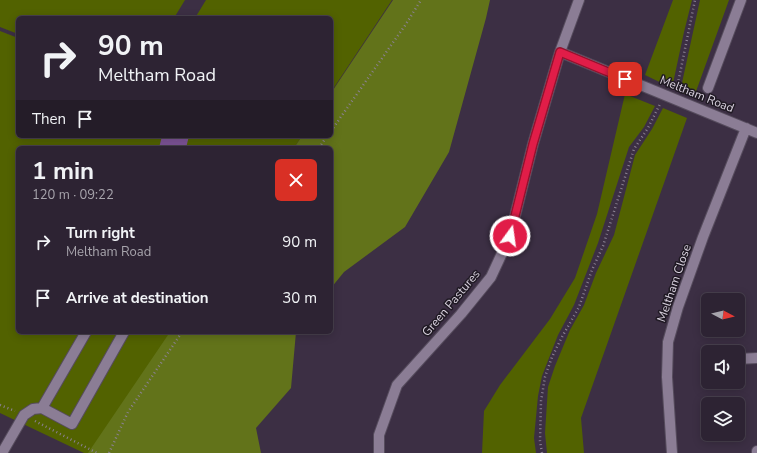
<!DOCTYPE html>
<meta charset="utf-8">
<style>
:root{--surface:#2d2333;--page:#392f3f;--text:#f1f3f6;--muted:#a7a4ac;--line:#48404e}
body{margin:0;font-family:"Nunito Sans",sans-serif;background:var(--page);color:var(--text);height:100vh;display:flex;flex-direction:column;font-size:15px;white-space:nowrap}
*{box-sizing:border-box;margin:0}
p{font-size:13px;color:var(--muted)}
.icon{flex:none;width:22px;height:22px;fill:none;stroke:currentColor;stroke-width:2;stroke-linecap:round;stroke-linejoin:round}
.map{position:relative;flex:1;overflow:hidden}
.details{position:absolute;left:16px;top:146px;width:317px;height:188px;display:flex;flex-direction:column;background:var(--surface);border-radius:6px;box-shadow:0 2px 10px #0003,0 0 0 1px var(--line)}
.details>*{flex:none}
.banner{position:absolute;left:16px;top:16px;width:317px;height:122px;border-radius:6px;box-shadow:0 2px 10px #0003,0 0 0 1px var(--line);background:#2d2333;color:var(--text);overflow:hidden}
.needle{width:26px;rotate:97deg}
.controls{position:absolute;left:701px;top:293px;display:grid;gap:8px}
.controls a{display:grid;place-items:center;width:44px;height:44px;border-radius:6px;background:var(--surface);box-shadow:0 2px 10px #0003,0 0 0 1px var(--line);font-size:20px}
.pin{position:absolute;display:grid;place-items:center;width:34px;height:34px;color:#fff;margin:-17px;border-radius:8px;box-shadow:0 2px 6px #0006}
.me{position:absolute;width:44px;margin:-22px;rotate:14deg;stroke-linejoin:round;filter:drop-shadow(0 0 3px #0008)}
.turn{display:flex;align-items:center;gap:14px;height:84px;padding:0 16px;font-size:18px}
.turn .icon{width:52px;height:52px;stroke-width:2.5}
.turn b{display:block;font-size:28px;line-height:34px}
.then{display:flex;align-items:center;height:38px;padding:0 16px;background:#0003;gap:8px;font-size:15px}
.round{display:grid;place-items:center;flex:none;width:42px;height:42px;border-radius:6px;background:var(--page)}
.headline{display:flex;align-items:center;justify-content:space-between;height:68px;padding:0 16px}
h1{font-size:24px;font-weight:700;line-height:30px}
ul{padding:0;list-style:none}
li{display:flex;align-items:center;gap:12px;height:56px;padding:0 16px}
li div{flex:1}
li b{display:block;font-size:15px}
li em{font-style:normal}
.map>svg:first-child{display:block}
</style>
<div class="map">
<svg width="757" height="453" viewBox="0 0 757 453">
<rect width="100%" height="100%" fill="#3c2f44"/>
<path fill="#526200" d="M0,0h185l-11,18h-156v16l-18,-7z
M206,0h186l-61,92v-74h-136z
M673,0h19l-8,32 -12,56 -27,-13z
M700,0h29l-35,97 -14,-5z
M0,31l18,7v98h284l-8,12h-276v184h154l-81,121h-7l-84,-40z
M625,94l30,12 -11,21 -15,20 -31,96 -24,62 -16,30 -16,41 -4,20 -4,42 2,15h-54l2,-42 16,-26 50,-66 25,-41 22,-64z
M663,108l24,10 -106,300 3,35h-37l-2,-20 3,-46 7,-21 15,-36 14,-25 12,-32 18,-38 21,-80 17,-26z"/>
<path fill="#62731a" d="M393,0h97l-4,18 -37,134 -44,75 -61,45 -13,16v-140h-37l8,-12h29v-43z
M170,332h126l-5,56 -35,40 5,25h-173z"/>
<path fill="#7e5498" d="M162,136h27l-3,12h-27z"/>
<g fill="none" stroke-linecap="round" stroke-linejoin="round">
<g stroke="#564c5d" stroke-width="12">
<path id="minor" d="M560,52l197,81
M708,88l33,-88
M738,359l19,-1
M42,408l44,-76
M2,453l22,-38 9,-6 9,-1 30,16 52,-92
M379,453v-18l18,-50 64,-71 30,-37 19,-41 23,-92 27,-92 19,-52
M672,453l-5,-76 1,-35 10,-35 25,-70 43,-109
M757,453v-2"/>
</g>
<path stroke="#8b8192" stroke-width="2.5" stroke-dasharray="1 3" stroke-linecap="butt" d="M677,88l18,-88
M331,131l75,-107 15,-24
M319,148l8,-12
M0,405l15,6
M35,421l62,32
M109,453l19,-41 54,-80
M542,453l-2,-12 1,-40 4,-24 7,-20 10,-20 17,-30 13,-37 11,-24 31,-97 14,-21 12,-24"/>
<use href="#minor" stroke="#8b7d95" stroke-width="10"/>
</g>
<g fill="none" stroke-linecap="round" stroke-linejoin="round">
<g stroke="#92132f" stroke-width="10">
<path id="route" d="M510,236l23,-92 27,-92 65,27"/>
</g>
<use href="#route" stroke="#e11d48" stroke-width="7"/>
</g>
<g text-anchor="middle" stroke-width="3" stroke-linejoin="round" paint-order="stroke">
<g font-size="12" fill="#dad3e0" stroke="#201a24">
<text transform="translate(697 94) rotate(22)" y="4">Meltham Road</text>
<text transform="translate(674 283) rotate(-71)" y="4">Meltham Close</text>
<text transform="translate(451 303) rotate(-50)" y="4">Green Pastures</text>
</g>
</g>
</svg>
<div class="controls">
<a><svg class="needle" viewBox="-14 -14 28 28"><path d="M0-13l5 13h-10z" fill="#e53935"/><path d="M0 13l5-13h-10z" fill="#a7a4ac"/></svg></a>
<a><svg class="icon" aria-label="sound" viewBox="0 0 24 24"><path d="M4 9h4l5-4v14l-5-4H4zM17 9q2 3 0 6"/></svg></a>
<a><svg class="icon" aria-label="layers" viewBox="0 0 24 24"><path d="M12 4l9 5-9 5-9-5zM3 14l9 5 9-5"/></svg></a>
</div>
<div class="pin" style="left:625px;top:79px;background:#d93025"><svg class="icon" aria-label="arrive" viewBox="0 0 24 24"><path d="M6 21V4h12l-3 4 3 4H6"/></svg></div>
<svg class="me" style="left:510px;top:236px" viewBox="-20 -20 40 40"><circle r="17" fill="#e11d48" stroke="#fff" stroke-width="3"/><path d="M0-11L8 9 0 5-8 9z" fill="#fff"/></svg>
<div class="banner">
<div class="turn"><svg class="icon" aria-label="right" viewBox="0 0 24 24"><path d="M7 20v-9h11M14 6l5 5-5 5"/></svg><div><b>90 m</b>Meltham Road</div></div>
<div class="then">Then<svg class="icon" aria-label="arrive" viewBox="0 0 24 24"><path d="M6 21V4h12l-3 4 3 4H6"/></svg></div>
</div>
<section class="details">
<div class="headline"><div><h1>1 min</h1><p>120 m · 09:22</p></div><a class="round" style="background:#d93025;color:#fff"><svg class="icon" aria-label="close" viewBox="0 0 24 24"><path d="M6 6l12 12M18 6L6 18"/></svg></a></div>
<ul>
<li><svg class="icon" aria-label="right" viewBox="0 0 24 24"><path d="M7 20v-9h11M14 6l5 5-5 5"/></svg><div><b>Turn right</b><p>Meltham Road</p></div><em>90 m</em></li>
<li><svg class="icon" aria-label="arrive" viewBox="0 0 24 24"><path d="M6 21V4h12l-3 4 3 4H6"/></svg><div><b>Arrive at destination</b></div><em>30 m</em></li>
</ul>
</section>
</div>
